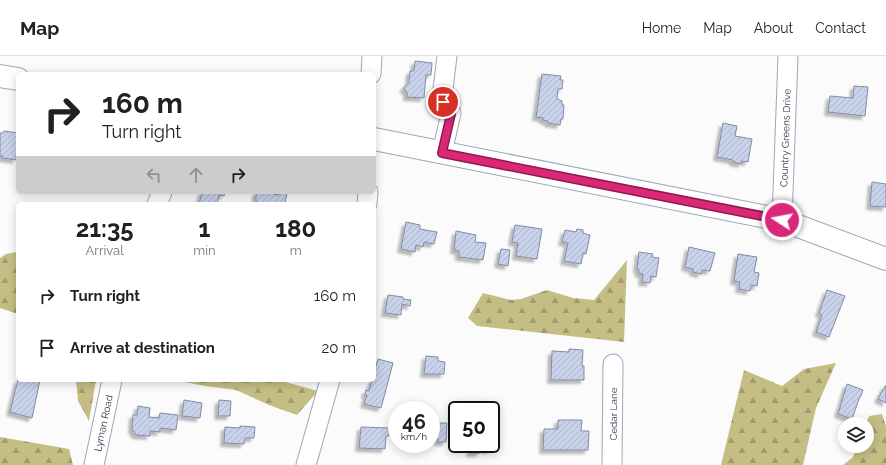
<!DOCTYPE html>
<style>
:root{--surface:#fff;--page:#f6f6f6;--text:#202124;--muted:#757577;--line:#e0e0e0}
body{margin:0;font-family:Raleway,sans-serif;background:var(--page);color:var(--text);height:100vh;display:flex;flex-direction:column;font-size:15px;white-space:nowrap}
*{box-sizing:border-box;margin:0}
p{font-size:13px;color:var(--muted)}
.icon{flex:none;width:22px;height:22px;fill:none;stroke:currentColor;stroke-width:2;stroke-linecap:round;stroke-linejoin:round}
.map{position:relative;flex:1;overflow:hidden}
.panel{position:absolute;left:16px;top:146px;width:360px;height:180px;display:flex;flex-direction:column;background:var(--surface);border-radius:6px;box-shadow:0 2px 10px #0003}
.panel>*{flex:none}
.top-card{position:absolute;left:16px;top:16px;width:360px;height:122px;border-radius:6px;box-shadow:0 2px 10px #0003;background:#fff;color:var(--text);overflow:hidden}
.fabs{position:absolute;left:838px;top:361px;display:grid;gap:8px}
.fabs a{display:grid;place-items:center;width:36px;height:36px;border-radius:50%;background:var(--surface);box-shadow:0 2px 10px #0003;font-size:20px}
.speed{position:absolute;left:388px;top:345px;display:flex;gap:8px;font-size:20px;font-weight:700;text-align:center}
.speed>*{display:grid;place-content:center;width:52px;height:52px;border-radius:50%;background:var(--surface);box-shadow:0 2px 10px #0003;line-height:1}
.speed small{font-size:10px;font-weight:400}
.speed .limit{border:2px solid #111;border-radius:6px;background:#fff;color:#111}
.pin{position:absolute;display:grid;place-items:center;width:34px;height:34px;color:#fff;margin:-17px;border:2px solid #fff;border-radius:50%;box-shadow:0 1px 4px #0007}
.me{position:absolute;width:44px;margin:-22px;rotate:281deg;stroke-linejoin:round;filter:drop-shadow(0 0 3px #0008)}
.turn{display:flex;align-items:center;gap:14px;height:84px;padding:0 20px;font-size:18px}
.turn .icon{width:52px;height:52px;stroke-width:2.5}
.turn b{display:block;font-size:28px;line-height:34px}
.lanes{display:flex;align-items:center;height:38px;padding:0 20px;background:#0003;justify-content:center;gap:20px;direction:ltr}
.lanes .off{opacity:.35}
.eta{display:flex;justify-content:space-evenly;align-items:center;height:68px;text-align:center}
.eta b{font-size:24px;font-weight:700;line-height:28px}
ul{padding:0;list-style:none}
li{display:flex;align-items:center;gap:12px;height:52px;padding:0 20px}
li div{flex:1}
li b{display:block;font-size:15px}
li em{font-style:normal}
header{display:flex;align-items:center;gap:24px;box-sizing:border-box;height:56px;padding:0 20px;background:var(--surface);border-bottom:1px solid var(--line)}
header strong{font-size:19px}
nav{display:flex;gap:22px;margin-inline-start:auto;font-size:14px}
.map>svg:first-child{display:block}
</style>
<header>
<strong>Map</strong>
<nav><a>Home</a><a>Map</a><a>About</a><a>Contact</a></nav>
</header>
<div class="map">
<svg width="886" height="409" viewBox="0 0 886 409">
<defs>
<pattern id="forest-firs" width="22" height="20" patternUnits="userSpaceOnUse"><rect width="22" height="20" fill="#c5be84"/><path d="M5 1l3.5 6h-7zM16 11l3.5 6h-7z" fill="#a09b6d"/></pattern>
<pattern id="building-hatch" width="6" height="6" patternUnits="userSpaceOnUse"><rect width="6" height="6" fill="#c8d2eb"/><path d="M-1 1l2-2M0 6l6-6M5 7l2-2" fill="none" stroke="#acb5ca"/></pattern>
<filter id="shadow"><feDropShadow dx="-3.5" dy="3.5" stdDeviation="1" flood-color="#0004"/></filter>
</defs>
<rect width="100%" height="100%" fill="#fbfbfb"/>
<path fill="url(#forest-firs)" d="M18,196v62l-18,-6v-50l6,-4z
M627,204l-3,82 -147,-16 -9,-8 15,-25 28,7 10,-1 26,-9 26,8 21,2z
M836,307l-20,45 -13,57h-82l23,-95 38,16 22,-17z
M76,324h20l-7,41 -11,-20z
M174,324h104l40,11 -21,24 -28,-10 -33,-15 -31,-4z
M882,358l4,12v39h-43l10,-8 4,-11h10v-22h-1l3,-8z
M0,381l69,12 4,16h-73z"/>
<path fill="url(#building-hatch)" stroke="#828ba2" filter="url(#shadow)" d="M415,5l17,2 -1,12h-5l-2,23 -17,-1v-5l-4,-4 6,-5 1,-12h4z
M542,18l19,2 -1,4h3l-1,9h-4l-1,10 5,2v4h2l-1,14h-2l-1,6 -12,-2v-2l-5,-1v-2l-7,-1z
M854,30l14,1 -3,29 -37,-4 2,-16 23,2z
M723,67l14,3 -2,10 17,3 -4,23 -6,-1 -1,3 -8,-2v-2l-16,-3z
M4,75l14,2 -2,27 -13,-2v-2h-3v-23h3z
M872,126l14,2v23l-16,-1z
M202,136h23l-1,4 -5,-1 -2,9h-18z
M256,136h18l-1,2 6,1v-3l8,1 -2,11h-29z
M406,166l14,3v4l17,3 -3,12 -10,-2 -1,5 -7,-2 -1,7 -14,-3z
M515,169l27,4 -5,30 -21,-3 2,-13 -6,-1z
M577,173l6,1v3l7,2 -4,19 -3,-1 -2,11 -17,-3 4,-18 -6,-1 3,-12 11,2z
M456,175l20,4 -1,7 11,1 -3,17 -24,-3v-6l-5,-1z
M689,191l26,6 -5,18 -8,-1 -1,4 -8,-2v-3l-8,-2z
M501,193l9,1 -2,16 -10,-2z
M639,196l14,2 -1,3 7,1 -3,19 -5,-1 -1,7 -8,-1 1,-8h-4v-4l-2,-1z
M738,198l19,3 -3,15 5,1 -2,13 -6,-1 -1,6 -11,-2 1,-7 -6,-1z
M827,234l18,6 -16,41 -13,-5 6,-17 -3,-2z
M388,239l15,2v2l8,1 -1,6 -8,-2 -1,11 -16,-2z
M569,293l14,1 -1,16h2v14h-33l1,-29 17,1z
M426,300l12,1v4l7,1 -1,12h-20z
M378,303l15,4 -12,45 -17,-4 3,-9h-2l1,-5 3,1 3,-11h2v-7z
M18,323v1h22l-8,38 -22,-6z
M847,328l16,6 -2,6h-1l-8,23 -14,-5z
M885,330h1v17l-8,-4z
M184,344l18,3 -2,15 -18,-2z
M219,344l12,1 -1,15h-12z
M138,350l12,2 -1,9 10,1 1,-5 18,2 -2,15 -16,-2v4l-10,-1v5l-14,-1 -4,-6 1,-14h4z
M491,362h6l-3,18h-3z
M558,364h24l-1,11h8l-1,19h-45l1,-21h14z
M438,367h9l-1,19h-8v-3h-7v-13h7z
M240,370l15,1 -1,11h-9l-1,6 -20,-1 1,-16 15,1z
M361,371l28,1v8h-3l-1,13 -26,-1z
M460,388h30v6l-10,-1v4h-10l1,-6h-3l1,-2z"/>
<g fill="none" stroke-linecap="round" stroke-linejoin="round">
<g stroke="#9ca6bd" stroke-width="21">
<path id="minor" d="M371,18l1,-18
M442,97l9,-40 -7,-8 -2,-7 5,-42
M157,148l5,-12
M367,148l1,-12
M782,164l6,-164
M94,409l18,-85
M306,409l24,-85
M612,409l1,-101"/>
</g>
<g stroke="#9ca6bd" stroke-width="24">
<path id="major" d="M0,20l18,3
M374,83l408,81 104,39"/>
</g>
<use href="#minor" stroke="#fff" stroke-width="19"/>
<use href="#major" stroke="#fff" stroke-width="22"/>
</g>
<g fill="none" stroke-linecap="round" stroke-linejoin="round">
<g stroke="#8e194d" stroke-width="10">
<path id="route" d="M443,46l8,12 -9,39 340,67"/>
</g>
<use href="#route" stroke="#db2777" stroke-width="7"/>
</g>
<g text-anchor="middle" stroke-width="3.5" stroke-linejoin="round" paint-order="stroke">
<g font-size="10" fill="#2f333c" stroke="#fff">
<text transform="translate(785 82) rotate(-88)" y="4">Country Greens Drive</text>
<text transform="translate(613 358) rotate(-90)" y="4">Cedar Lane</text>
<text transform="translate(103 367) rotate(-78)" y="4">Lyman Road</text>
</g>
</g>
</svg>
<div class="fabs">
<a><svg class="icon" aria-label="layers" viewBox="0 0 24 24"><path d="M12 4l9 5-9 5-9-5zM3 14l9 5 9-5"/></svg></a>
</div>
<div class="speed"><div>46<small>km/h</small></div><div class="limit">50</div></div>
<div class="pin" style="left:443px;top:46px;background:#d93025"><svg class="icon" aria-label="arrive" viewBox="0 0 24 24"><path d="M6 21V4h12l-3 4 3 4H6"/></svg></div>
<svg class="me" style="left:782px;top:164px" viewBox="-20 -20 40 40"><circle r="17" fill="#db2777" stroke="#fff" stroke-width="3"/><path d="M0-11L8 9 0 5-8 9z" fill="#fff"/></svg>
<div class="top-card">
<div class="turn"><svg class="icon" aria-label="right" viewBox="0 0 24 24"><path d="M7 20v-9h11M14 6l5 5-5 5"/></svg><div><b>160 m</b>Turn right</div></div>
<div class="lanes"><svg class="icon off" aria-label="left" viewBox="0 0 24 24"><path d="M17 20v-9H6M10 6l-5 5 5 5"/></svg><svg class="icon off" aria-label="ahead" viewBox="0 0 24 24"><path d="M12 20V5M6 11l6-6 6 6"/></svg><svg class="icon" aria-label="right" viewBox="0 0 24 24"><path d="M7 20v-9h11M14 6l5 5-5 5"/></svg></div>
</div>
<section class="panel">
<div class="eta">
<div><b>21:35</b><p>Arrival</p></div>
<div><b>1</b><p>min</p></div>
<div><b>180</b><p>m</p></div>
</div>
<ul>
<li><svg class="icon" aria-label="right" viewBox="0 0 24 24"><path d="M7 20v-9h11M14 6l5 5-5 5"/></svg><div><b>Turn right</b></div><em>160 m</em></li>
<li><svg class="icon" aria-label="arrive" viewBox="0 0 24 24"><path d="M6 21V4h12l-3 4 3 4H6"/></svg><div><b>Arrive at destination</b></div><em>20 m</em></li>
</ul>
</section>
</div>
